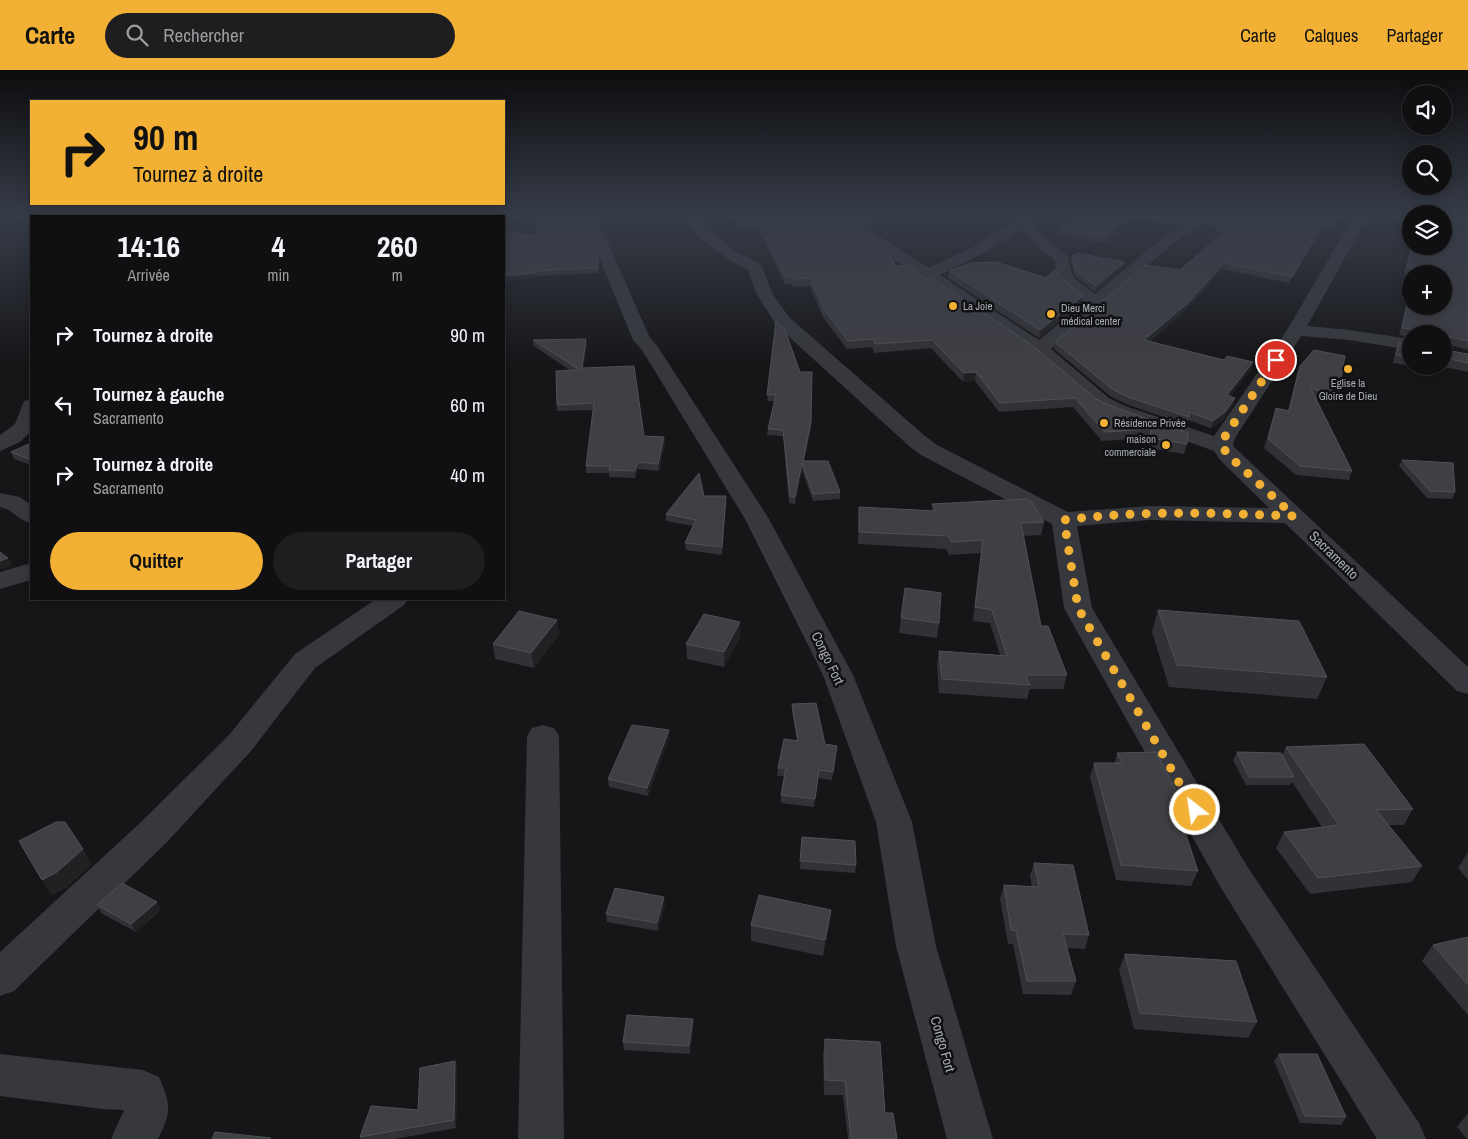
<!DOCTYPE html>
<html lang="fr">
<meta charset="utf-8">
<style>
:root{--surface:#101012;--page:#1e1e20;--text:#f1f3f6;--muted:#9c9d9f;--line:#303032;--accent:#f2b134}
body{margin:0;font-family:"Archivo Narrow",sans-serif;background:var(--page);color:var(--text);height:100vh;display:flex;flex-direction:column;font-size:19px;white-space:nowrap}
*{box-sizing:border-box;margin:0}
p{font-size:16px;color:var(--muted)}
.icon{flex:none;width:28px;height:28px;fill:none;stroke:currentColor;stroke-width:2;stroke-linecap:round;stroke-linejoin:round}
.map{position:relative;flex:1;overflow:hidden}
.details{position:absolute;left:30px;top:145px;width:475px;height:385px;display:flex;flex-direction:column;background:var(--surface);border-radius:0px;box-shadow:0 2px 12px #0003,0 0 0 1px var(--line)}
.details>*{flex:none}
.banner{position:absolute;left:30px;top:30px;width:475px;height:105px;border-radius:0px;box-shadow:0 2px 12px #0003,0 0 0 1px var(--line);background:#f2b134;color:#111;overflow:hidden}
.fabs{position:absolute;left:1402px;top:15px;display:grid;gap:10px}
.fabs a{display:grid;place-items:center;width:50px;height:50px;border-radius:50%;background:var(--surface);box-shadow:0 2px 12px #0003,0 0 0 1px var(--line);font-size:25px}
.pin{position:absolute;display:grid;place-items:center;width:42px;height:42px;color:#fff;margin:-21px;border:2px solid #fff;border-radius:50%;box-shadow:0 1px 5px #0007}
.me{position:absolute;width:55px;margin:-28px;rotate:330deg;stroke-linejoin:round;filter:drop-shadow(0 0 4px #0008)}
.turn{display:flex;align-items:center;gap:18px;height:105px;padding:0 20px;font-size:22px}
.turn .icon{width:65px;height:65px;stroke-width:2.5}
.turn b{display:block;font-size:35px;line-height:42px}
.eta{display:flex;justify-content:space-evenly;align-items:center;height:85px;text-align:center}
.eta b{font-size:30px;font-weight:700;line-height:35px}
.primary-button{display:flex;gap:10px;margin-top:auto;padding:10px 20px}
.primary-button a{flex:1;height:58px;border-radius:30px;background:var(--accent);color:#111;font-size:20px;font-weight:700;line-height:58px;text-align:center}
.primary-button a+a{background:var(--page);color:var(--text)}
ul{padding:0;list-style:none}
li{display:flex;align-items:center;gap:15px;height:70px;padding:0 20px}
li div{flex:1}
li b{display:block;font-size:19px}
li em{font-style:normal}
header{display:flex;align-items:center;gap:30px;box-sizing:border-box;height:70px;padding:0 25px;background:var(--accent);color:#111}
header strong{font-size:24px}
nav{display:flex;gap:28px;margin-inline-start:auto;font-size:18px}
.search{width:350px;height:45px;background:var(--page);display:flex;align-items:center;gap:12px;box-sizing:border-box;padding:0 18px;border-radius:28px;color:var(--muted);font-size:19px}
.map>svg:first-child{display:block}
</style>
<header>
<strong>Carte</strong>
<div class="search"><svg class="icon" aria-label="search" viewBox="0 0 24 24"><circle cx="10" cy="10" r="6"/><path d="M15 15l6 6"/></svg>Rechercher</div>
<nav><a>Carte</a><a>Calques</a><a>Partager</a></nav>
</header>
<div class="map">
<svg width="1468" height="1069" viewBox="0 0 1468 1069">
<rect width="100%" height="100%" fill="#161618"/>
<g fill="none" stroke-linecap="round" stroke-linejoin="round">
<path fill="#37383d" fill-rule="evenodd" d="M582,146h14l54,122 8,9 111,172 84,156 59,147 24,124 57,193h-46l-51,-193 -20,-124 -53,-147 -78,-156 -103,-169 -9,-10z
M685,146h14l2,5 30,28 30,15 11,29 17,24 136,119 12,9 131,67 82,-6 119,2 -49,-48 -6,-9 -103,-37 -16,-8 -62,-53 -107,-72 -6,-2 -2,-3 -86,-60h17l80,52 46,-22 48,-30h18l-8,7 17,21 17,11 6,22 22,17 65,-54 35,-24h17l-42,30 -119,103 58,49 16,8 89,30 73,-106 67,-114h14l-61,110 42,4 62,9v11l-62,-10 -48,-4 -66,102 -2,8 235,221v27l-11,-3 -172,-168 -135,-3 -73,6 15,82 155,258 172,257 7,16h-49l-156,-251 -157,-280 -12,-84 -131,-69 -12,-9 -133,-121 -20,-32 -8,-23c-19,-10 -57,-32 -63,-54zM1023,159l17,21 15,10 2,19 2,3 25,21 -45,37 -99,-65 45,-23z
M31,329v32l-11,11 -20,9v-16l15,-11 9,-23z
M0,423l20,4 11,8v18c-12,-2 -19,-14 -31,-16z
M31,493v17l-31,9v-17z
M376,529h32l-4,6 -89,63 -64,83 -85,92 -152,148 -14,5v-44l140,-129 89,-88 66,-81z
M543,655l11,3 5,8 5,403h-46l9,-403 5,-8z
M0,984l143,16 16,7c12,29 13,33 -1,62h-47l13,-29 -22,-1 -102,-13z"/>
</g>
<path fill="#323236" d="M533,146h49l16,39v18l-63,3v2l-31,3v-49l33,3z
M732,146h109l55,50 30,13 170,120 91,45 -3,10 -36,-6 1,-10 -47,3 -29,-34 -74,5 -24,-31 -12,1 -32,-34 -57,5 -2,-6 -25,2 -24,-32 -13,-31 -17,1 -2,-3h-6l-27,-55 -18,1z
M853,146h15l2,4 -1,7z
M1076,146h115l-11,8 -52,-4 -21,23 -47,-8 1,-6z
M1340,146l-6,12 -11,-2 -34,57 -67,-14 -35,40 -38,33 75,18 29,2 -2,8 -21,26 5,2 -2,7 -10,15 -12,8 -23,-8 -2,5 -60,-21 -16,-8 -56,-47 1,-7 125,-72 43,-36 -7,-2 1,-5 -15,-2 1,-5z
M1468,146v134l-22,-6v6l22,4v18l-29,-6h5v-32h-33v4l-12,-3 12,-53v24l33,-32h-33v2l-7,-2 7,-28h33z
M1072,186l53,6 -1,5 -29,25 -20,-16 -4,-14z
M949,201l97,7 37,18 -2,7 -42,35 -91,-60z
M776,251l35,107 -7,33 36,31v7l-27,2 -11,-31 -7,34 -6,-1 -6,-67 -16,-1 1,-6 6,-28h-7z
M533,270l54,5 -4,22 61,69 20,1 1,6 -6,28 -21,-2 -3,9 -26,-1v-4h-23v-7l7,-56 -36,1v-6l14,-34 -37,-25z
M1399,272l12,1v23l-18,-3 3,-14z
M1300,296l38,28 -3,9 -19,-4 36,72 -3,9 -53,-5 -32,-27 12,-40 12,3 9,-37z
M1411,296h11v2z
M31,373v22l-17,-6 -3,-7z
M1402,390l53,32 -3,7 -25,-1 -28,-32z
M704,426l22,7 -4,52 -36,-5 -1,-7 8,-17 -27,-5v-7z
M932,434l112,18 -3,13 -18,1 18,90 26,49 -4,14h-33l-3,10 -88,-6 -2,-28 2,-14 61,4 -10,-32 -17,-2 8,-68 -32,2 -3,-6 -88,-5 1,-37 73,4z
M1158,540l169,67 -10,22 -148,-12 -17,-55z
M901,548l38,5 -2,15 -38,-5z
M557,550l2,15 -25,33 -39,-9 -2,-15z
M740,567l-16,30 -37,-8 -1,-15z
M792,634l33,40 12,2 -5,34 -14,-2 -4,29 -33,-4v-8l3,-19h-7l1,-8 19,-27 -5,-29z
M669,668l-21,58 -39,-9 -1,-8z
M1286,677l127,62 -9,16h-15l33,41 -10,16 -102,12 -34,-46 8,-16 38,-5 -30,-45 -2,3h-44l-13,-25 4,-8 45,4z
M1117,683l68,55 -5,11 18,52 -7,15 -75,-6 -26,-103 4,-14h21z
M802,767l54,28 -1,8 -55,-4z
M1468,782v28l-10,-12z
M1034,793l55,72 -4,14 -18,-1 9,33 -5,14 -48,-1 -10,-50h-5l-8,-45 4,-14 28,2 -2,-11z
M97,835l64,5 -25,22 -35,-19z
M665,835l-7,26 -51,-9 -1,-8z
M831,840l-2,16 -6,30 -72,-15v-16z
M1468,867v78l-46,-54 11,-16z
M1125,884l132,68 -9,16 -114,-9 -15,-59z
M693,949v8l-3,27 -66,-4 -1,-8z
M825,969l60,74 12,26h-49l-5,-44h-19l-1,-41z
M1279,984l67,63 -5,8 -41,-2 -26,-62z
M455,991l2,8 -1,59 -61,11h-34l-1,-2 58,-27z
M1468,1043v26h-1l-10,-12z"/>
<path fill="#212124" d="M1127,146h2l-1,4 -21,23 1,-6z
M1184,146h7l-11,8 2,-6z
M1325,150l-2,6 -34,57 3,-6z
M1125,192l-1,5 -29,25 1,-6z
M1224,193l-2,6 -35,40 -45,38 2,-7z
M535,201v7l-31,3v-5z
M1083,226l-2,7 -42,35 1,-8z
M586,269l1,6 -5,29v-6z
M1253,292l-2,8 -26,33 2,-8z
M976,302l-1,9 -12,1 1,-9z
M1235,328l-2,7 -10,15 -12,8 2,-7z
M811,352v6l-8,37v-4z
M664,367l1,6 -6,28 -1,-7z
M638,392v7l-3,9v-7z
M802,393v7l-7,34v-7z
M726,426v7l-4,52v-8z
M8,488l4,8 -12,3v-8z
M557,550l2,15 -25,33 -3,-15z
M740,552v15l-16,30v-15z
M669,660v8l-21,58 -1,-8z
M83,779l9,16 -26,23 -14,8 -10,-16z
M664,827l1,8 -7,26 -1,-8z
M157,832l4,8 -25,22 -5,-8z
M831,840l-2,16 -6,30 2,-16z
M693,949v8l-3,27 -1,-8z
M455,991l2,8 -1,59 -2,-8z"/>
<path fill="#3f3f44" stroke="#4f5156" d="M533,146h49l16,39v13l-63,3v2l-31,3v-44l34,4z
M736,146h105l45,32 10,18h15l15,13 4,-2 103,69 63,53 17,8 75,26 -1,11 -37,-6 1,-9 -46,3 -30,-34 -75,5 -24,-31 -12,1 -32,-33 -57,4 -2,-5 -25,2 -24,-32 -14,-31 -17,1 -2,-3h-6l-27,-54 -18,1z
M1076,146h51l-19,21 -47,-8z
M1161,146h23l-2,2z
M1208,146h131l-3,6 -11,-2 -33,57 -68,-14 -35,39 -45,38 80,20 3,-4 26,6 -26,33 8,3 -10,14 -12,9 -24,-9v5l-61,-20 -16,-8 -57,-47 90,-77 35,5 49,-42 -12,-2 5,-5 -19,-1z
M1444,146h24v125l-22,-5v14l22,4v9l-24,-5v-24h-28v-4l-14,-2 9,-40v18h33v-32h-30l2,-5 -9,-2 5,-21h32z
M1076,183l49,9 -29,24 -20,-15 -4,-15z
M996,192l50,16 10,-9 3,7 24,20 -43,34 -91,-59 22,-8z
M776,251l9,9 15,42h12l-1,50 -8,39h25l12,31 -27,2 -11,-31 -7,34 -5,-1 -7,-66 -15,-1 8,-35 -9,1z
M586,269l-4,29 52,-2 10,70 20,1 -6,27 -20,-2 -3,9 -26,-1 1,-4h-24l8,-63 -37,2 -1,-34 24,-1 -47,-30z
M1399,272l12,2v14l-15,-3z
M1314,280l31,6 -7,38 -27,-5 41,82 -52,-5 -32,-27 8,-31 13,3 11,-45z
M31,373v17l-20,-8z
M1402,390l51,3 2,29 -25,-1z
M699,403l5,23h22l-4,51 -37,-4 11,-23 -30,-6z
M1026,429l5,2 13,21 -23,1 20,103h7l19,49h-42l5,10 -88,-6 -3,-28 68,5 -15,-46 -17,-3 8,-67 -32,2 -3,-6 -89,-4v-25l77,4 -4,-7z
M0,482l8,6 -8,3z
M905,518l36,5 -2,30 -38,-5z
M1158,540l141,11 28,56 -150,-12z
M519,541l38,9 -26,33 -38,-9z
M704,544l36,8 -16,30 -38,-8z
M816,633l9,41 12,2 -4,26 -14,-2 -4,29 -34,-4 5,-27h-8l6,-29 14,2 -6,-37z
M632,655l37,5 -22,58 -39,-9z
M1364,674l49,65 -37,1 46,56 -104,12 -34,-46 55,-7 -53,-78z
M1156,682l29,56h-8l21,63 -77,-6 -27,-102h28l-5,-10z
M1237,682l44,1 13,24h-45z
M56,752h9l18,27 -26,23 -15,8 -23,-39z
M802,767l53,4 1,24 -56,-4z
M1034,793l39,2 16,70 -26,-1 13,47h-49l-11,-50 -5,-1 -7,-45 35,2z
M122,813l35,19 -26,22 -34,-19z
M615,818l49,9 -7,26 -51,-9z
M759,825l72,15 -6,30 -74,-15z
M1468,867v48l-35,-40z
M1125,884l111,7 21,61 -117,-9z
M627,945l66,4 -4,27 -66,-4z
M825,969l55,3 5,71h8l4,26h-46l-6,-58 -20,-1z
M1279,984h38l29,63 -41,-1z
M455,991l-1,59 -94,17 11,-31 47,4 2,-42z
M215,1062l56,6 -59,1z"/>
<linearGradient id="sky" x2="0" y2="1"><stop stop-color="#0c0c0d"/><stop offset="0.49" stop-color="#363c48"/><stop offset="1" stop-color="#363c48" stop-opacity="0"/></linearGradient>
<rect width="1468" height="296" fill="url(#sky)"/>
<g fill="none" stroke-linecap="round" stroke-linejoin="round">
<path stroke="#f2b134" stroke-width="9" stroke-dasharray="0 16.2" d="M1195,740l-117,-202 -14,-88c76,-10 153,-7 230,-4l-66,-61 -6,-9 2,-8 52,-78"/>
</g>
<g fill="#f2b134" stroke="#111113" stroke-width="2">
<circle cx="953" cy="236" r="5"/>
<circle cx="1051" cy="244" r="5"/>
<circle cx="1348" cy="299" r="5"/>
<circle cx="1104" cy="353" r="5"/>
<circle cx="1166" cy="375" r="5"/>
</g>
<g text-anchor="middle" stroke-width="5" stroke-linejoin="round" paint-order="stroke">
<g font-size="11" fill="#a8adb8" stroke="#111113" text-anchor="start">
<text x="963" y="240">La Joie</text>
<text x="1061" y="242">Dieu Merci<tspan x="1061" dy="13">médical center</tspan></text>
<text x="1348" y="317" text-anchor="middle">Eglise la<tspan x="1348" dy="13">Gloire de Dieu</tspan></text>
<text x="1114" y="357">Résidence Privée</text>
<text x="1156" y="373" text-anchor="end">maison<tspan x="1156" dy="13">commerciale</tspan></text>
</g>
<g font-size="14" fill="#a8adb8" stroke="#111113">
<text transform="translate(1334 485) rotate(44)" y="5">Sacramento</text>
<text transform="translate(828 588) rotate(64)" y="5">Congo Fort</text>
<text transform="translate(943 974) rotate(74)" y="5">Congo Fort</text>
</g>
</g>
</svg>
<div class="fabs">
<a><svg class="icon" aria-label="sound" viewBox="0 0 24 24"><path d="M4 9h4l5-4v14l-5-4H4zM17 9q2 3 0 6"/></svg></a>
<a><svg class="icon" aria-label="search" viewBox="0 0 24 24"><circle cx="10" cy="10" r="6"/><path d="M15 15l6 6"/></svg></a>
<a><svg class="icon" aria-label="layers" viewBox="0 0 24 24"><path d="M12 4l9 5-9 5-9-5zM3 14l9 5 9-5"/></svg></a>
<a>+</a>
<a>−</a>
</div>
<div class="pin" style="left:1276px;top:290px;background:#d93025"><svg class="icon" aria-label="arrive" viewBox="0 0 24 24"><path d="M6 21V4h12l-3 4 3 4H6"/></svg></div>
<svg class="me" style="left:1195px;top:740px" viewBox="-20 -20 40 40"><circle r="17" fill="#f2b134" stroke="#fff" stroke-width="3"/><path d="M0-11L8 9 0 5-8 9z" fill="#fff"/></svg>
<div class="banner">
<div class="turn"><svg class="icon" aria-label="right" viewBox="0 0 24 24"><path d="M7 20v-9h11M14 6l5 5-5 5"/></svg><div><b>90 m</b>Tournez à droite</div></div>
</div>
<section class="details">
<div class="eta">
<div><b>14:16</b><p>Arrivée</p></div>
<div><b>4</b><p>min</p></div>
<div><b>260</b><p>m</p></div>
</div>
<ul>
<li><svg class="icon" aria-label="right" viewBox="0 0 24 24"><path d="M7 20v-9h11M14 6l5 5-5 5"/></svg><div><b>Tournez à droite</b></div><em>90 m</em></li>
<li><svg class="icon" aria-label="left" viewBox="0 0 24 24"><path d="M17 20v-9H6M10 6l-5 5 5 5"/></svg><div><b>Tournez à gauche</b><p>Sacramento</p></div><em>60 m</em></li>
<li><svg class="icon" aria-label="right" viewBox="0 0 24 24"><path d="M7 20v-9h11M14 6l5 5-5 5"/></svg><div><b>Tournez à droite</b><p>Sacramento</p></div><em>40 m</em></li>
</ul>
<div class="primary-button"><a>Quitter</a><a>Partager</a></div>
</section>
</div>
